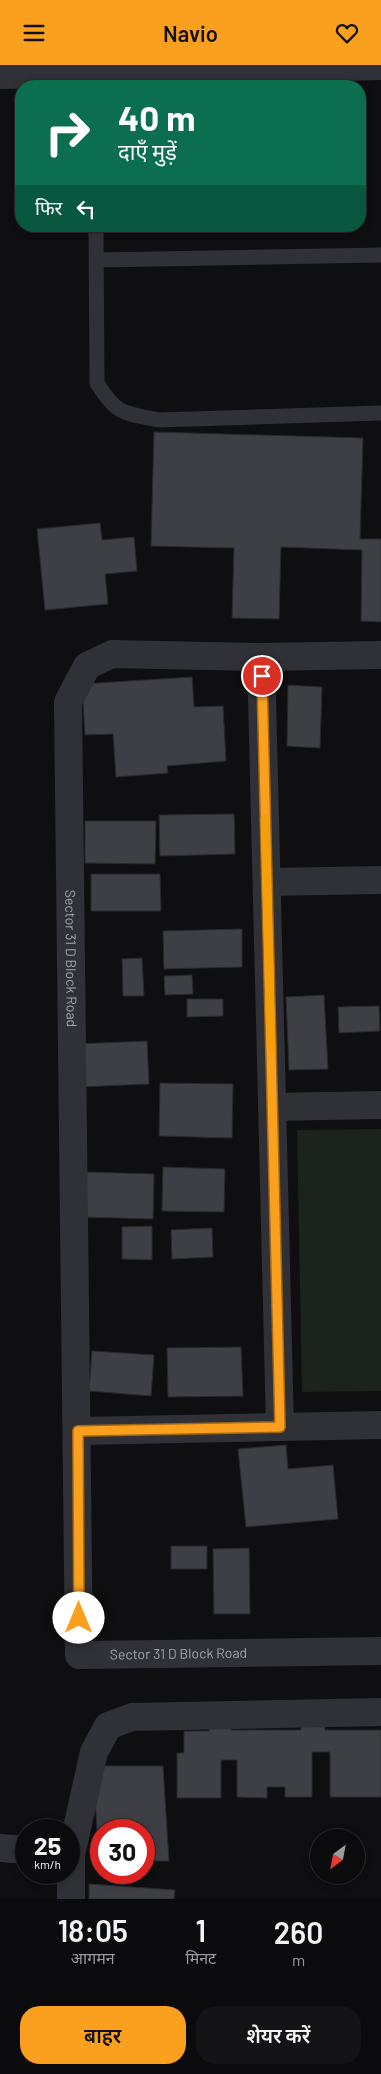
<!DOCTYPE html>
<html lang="hi">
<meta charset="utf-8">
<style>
:root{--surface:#0b0b0d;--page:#141416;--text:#f1f3f6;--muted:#9a9b9d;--line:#2b2b2e;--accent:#fa9f1e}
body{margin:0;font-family:Barlow,"Noto Sans Devanagari",sans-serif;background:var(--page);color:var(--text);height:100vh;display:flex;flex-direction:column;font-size:19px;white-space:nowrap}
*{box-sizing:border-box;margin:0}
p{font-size:16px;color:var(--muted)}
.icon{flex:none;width:28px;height:28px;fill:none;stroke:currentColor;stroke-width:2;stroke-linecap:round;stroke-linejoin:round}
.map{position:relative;height:1834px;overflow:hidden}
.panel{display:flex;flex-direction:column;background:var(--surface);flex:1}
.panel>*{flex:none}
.guide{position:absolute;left:15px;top:15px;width:351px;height:152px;border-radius:20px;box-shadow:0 2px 8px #0003,0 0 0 1px var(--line);background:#0b6e4f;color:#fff;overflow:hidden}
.needle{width:32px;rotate:212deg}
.fabs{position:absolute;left:310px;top:1764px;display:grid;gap:10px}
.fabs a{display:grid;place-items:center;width:55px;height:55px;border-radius:50%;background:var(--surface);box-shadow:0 2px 8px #0003,0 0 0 1px var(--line);font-size:25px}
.speed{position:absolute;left:15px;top:1754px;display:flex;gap:10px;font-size:25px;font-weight:700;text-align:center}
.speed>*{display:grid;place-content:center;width:65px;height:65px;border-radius:50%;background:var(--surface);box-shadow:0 2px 8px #0003,0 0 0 1px var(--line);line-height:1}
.speed small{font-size:12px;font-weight:400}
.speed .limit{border:8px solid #d22;background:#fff;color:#111}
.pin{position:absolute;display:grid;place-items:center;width:42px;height:42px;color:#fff;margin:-21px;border:2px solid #fff;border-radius:50%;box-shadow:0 1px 5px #0007}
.me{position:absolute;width:55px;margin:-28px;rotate:0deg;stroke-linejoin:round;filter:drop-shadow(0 0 4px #0008)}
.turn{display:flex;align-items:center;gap:18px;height:105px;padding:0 20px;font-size:22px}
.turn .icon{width:65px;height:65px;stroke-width:2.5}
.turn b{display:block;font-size:35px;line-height:42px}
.then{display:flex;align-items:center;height:48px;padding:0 20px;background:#0003;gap:10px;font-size:19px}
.eta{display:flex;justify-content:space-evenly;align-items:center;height:85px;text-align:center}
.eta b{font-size:30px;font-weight:600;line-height:35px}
.cta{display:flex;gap:10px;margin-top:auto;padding:10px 20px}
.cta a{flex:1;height:58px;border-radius:20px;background:var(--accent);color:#111;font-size:20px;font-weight:600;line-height:58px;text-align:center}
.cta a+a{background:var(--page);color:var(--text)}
header{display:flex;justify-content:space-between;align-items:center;height:65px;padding:0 20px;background:var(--accent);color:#111;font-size:22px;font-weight:600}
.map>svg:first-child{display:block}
</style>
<header><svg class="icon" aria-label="menu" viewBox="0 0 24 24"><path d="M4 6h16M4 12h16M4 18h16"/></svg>Navio<svg class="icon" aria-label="heart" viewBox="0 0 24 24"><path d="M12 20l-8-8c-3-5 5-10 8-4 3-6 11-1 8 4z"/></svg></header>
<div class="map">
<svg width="381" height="1834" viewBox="0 0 381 1834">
<rect width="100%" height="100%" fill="#0f0f11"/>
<path fill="#1b231c" d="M381,1064v262l-79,1 -5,-262z"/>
<path fill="#3e3f44" stroke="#29292d" d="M154,367l209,6 -3,101h21v83l-20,-1 1,-71 -81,-3 -2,72 -47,-1 2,-70 -83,-2z
M100,458l2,17 32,-3 3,34 -32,3 3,30 -63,6 -8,-81z
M192,612l2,30 29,-1 3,55 -59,5 1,7 -52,4 -3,-43 -28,1 -3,-51z
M288,620l34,2 -2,61 -33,-2z
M234,749l1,40 -75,2 -1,-41z
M85,756h71l-1,43 -70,-1z
M91,809h69l1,37h-70z
M242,864v38l-78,2 -1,-38z
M142,893l2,38h-21l-1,-37z
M192,910l1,19 -28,1 -1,-19z
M324,930l4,74 -39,1 -3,-73z
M187,934h36v17l-36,1z
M379,941l1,25 -41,2 -1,-26z
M147,976l2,43 -71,3 -2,-43z
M160,1018l73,1 -1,54 -73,-2z
M163,1102l62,2 -1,43 -62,-1z
M85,1107l69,2 -1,45 -69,-2z
M152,1161v34l-30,-1v-32z
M212,1163l1,29 -41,2 -1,-29z
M241,1282l2,49 -75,1 -1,-49z
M92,1286l62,4 -3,41 -62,-5z
M286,1380l2,24 45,-4 5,54 -92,8 -8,-78z
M171,1481h36v23h-36z
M249,1483l1,66h-36l-1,-65z
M324,1657l1,8h56v67h-51v-45h-18v45h-27v-10h-18v11l-30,-1v-37h-16v38h-44v-45h7v-22h25v-8h22v7h70v-7z
M93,1701h70l6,95h-25v-31h-43v32h-2z
M89,1819l86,6 -1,9h-85z"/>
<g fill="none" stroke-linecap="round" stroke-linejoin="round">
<path stroke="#303136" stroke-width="15" d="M96,161l1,157c20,32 26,30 62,37l222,-7
M97,195l284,-5"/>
<g stroke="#303136" stroke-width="28">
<path id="s1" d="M381,590l-120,2 -149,-3 -25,12 -19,36 11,953 302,-4"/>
<path d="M261,592l19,770"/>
<path d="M267,817l114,-2"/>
<path d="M272,1042l109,-2"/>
<path d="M78,1366l303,-6"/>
<path d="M0,1783l26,2"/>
<path d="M71,1834v-44l23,-103 14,-26 24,-9 249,-5"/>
</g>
<path stroke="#303136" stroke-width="28" d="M0,10l381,-9"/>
</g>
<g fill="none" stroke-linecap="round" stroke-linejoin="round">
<g stroke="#a26714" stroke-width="12">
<path id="route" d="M79,1553l-1,-187 202,-4 -18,-751"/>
</g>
<use href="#route" stroke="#fa9f1e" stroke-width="9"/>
<path stroke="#f59e0b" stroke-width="9" d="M265,754l6,228"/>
</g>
<g text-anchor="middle" stroke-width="5" stroke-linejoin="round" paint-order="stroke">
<g font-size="14" fill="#9fa7b2" stroke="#0a0a0c">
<text dy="5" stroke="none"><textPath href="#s1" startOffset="594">Sector 31 D Block Road</textPath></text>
<text dy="5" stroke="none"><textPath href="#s1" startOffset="1390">Sector 31 D Block Road</textPath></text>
</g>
</g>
</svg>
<div class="fabs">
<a><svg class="needle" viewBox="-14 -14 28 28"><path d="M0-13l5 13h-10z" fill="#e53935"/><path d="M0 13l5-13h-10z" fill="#9a9b9d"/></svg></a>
</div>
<div class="speed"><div>25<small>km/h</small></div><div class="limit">30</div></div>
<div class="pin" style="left:262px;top:611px;background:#d93025"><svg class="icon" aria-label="arrive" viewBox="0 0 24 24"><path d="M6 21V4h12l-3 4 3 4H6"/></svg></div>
<svg class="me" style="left:79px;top:1553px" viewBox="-20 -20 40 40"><circle r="19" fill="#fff"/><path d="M0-13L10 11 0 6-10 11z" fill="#fa9f1e"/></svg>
<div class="guide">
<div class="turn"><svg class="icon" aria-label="right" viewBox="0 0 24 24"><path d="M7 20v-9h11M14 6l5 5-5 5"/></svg><div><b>40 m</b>दाएँ मुड़ें</div></div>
<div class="then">फिर<svg class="icon" aria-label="left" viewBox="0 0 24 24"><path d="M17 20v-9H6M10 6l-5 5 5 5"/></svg></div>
</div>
</div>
<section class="panel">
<div class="eta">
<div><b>18:05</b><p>आगमन</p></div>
<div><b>1</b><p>मिनट</p></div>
<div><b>260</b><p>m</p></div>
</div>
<div class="cta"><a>बाहर</a><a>शेयर करें</a></div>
</section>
